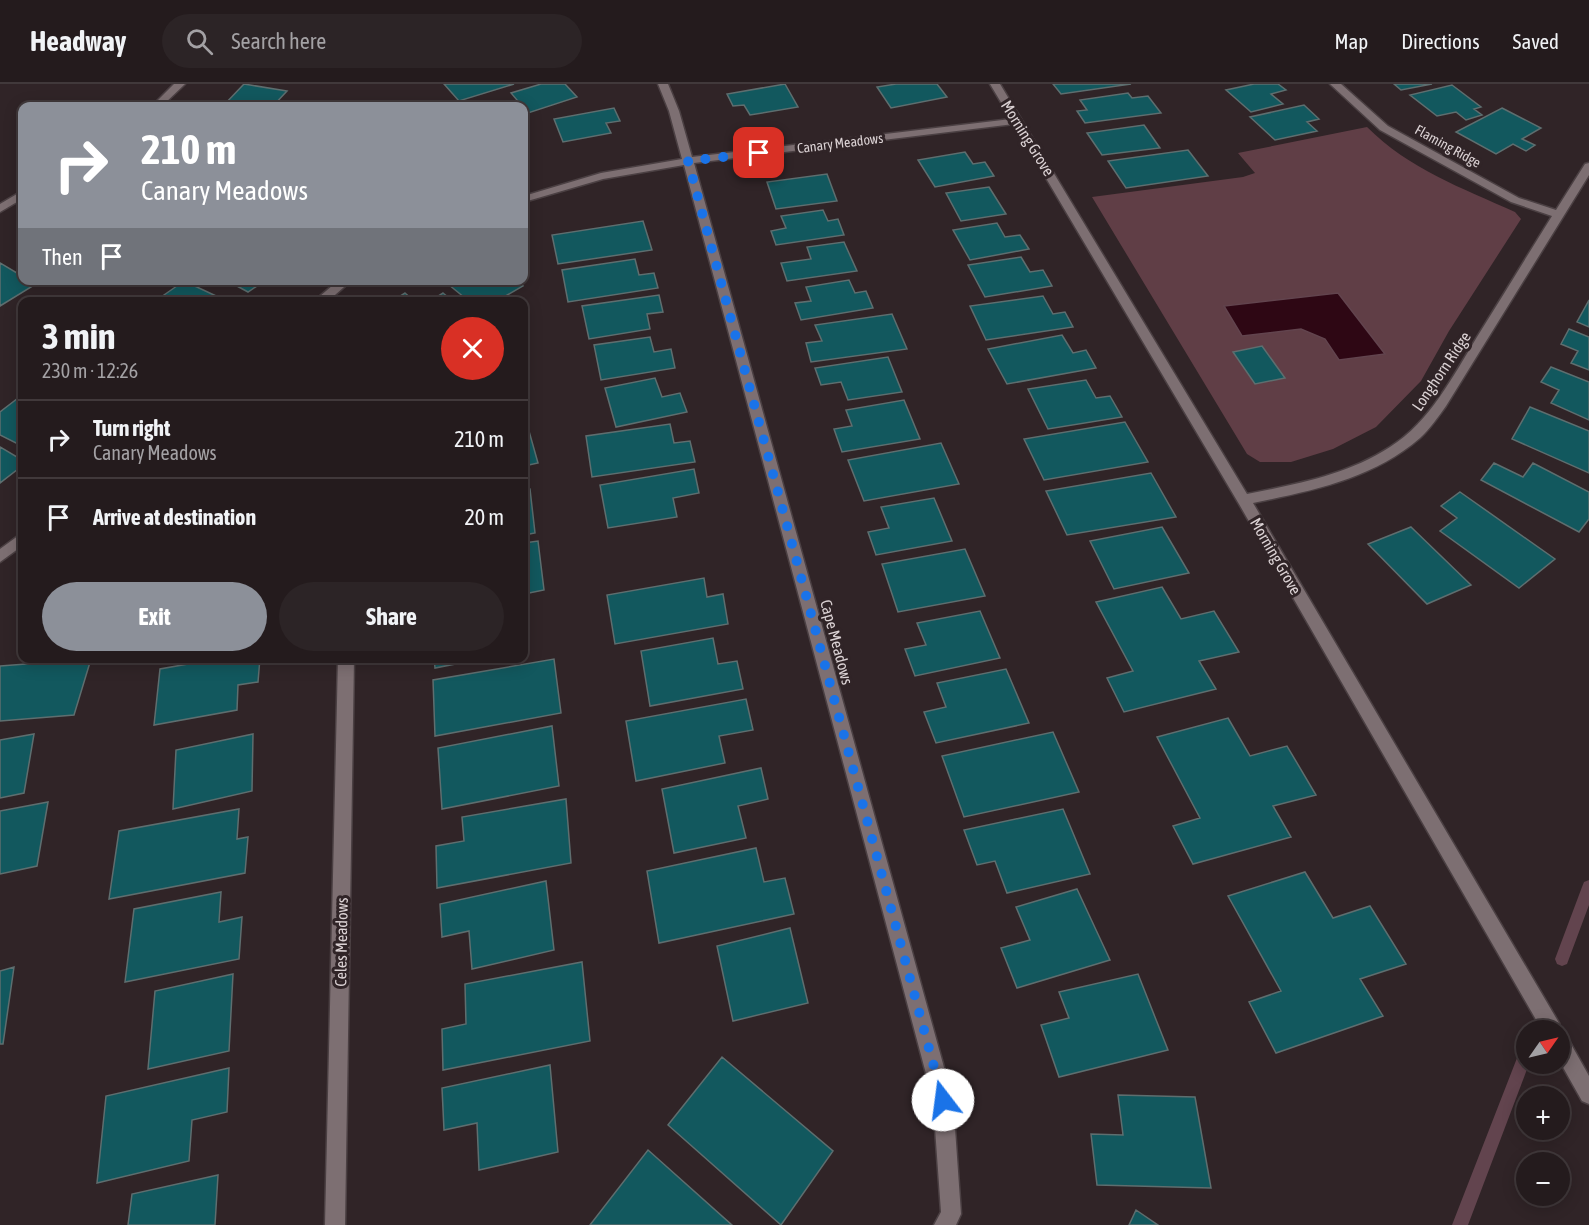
<!DOCTYPE html>
<meta charset="utf-8">
<style>
:root{--surface:#241b1d;--page:#2c2426;--text:#f1f3f6;--muted:#a3a1a4;--line:#41393b;--accent:#8c9099}
body{margin:0;font-family:"Asap Condensed",sans-serif;background:var(--page);color:var(--text);height:100vh;display:flex;flex-direction:column;font-size:22px;white-space:nowrap}
*{box-sizing:border-box;margin:0}
p{font-size:20px;color:var(--muted)}
.icon{flex:none;width:33px;height:33px;fill:none;stroke:currentColor;stroke-width:2;stroke-linecap:round;stroke-linejoin:round}
.map{position:relative;flex:1;overflow:hidden}
.panel{position:absolute;left:18px;top:213px;width:510px;height:366px;display:flex;flex-direction:column;background:var(--surface);border-radius:12px;box-shadow:0 3px 15px #0003,0 0 0 2px var(--line)}
.panel>*{flex:none}
.top-card{position:absolute;left:18px;top:18px;width:510px;height:183px;border-radius:12px;box-shadow:0 3px 15px #0003,0 0 0 2px var(--line);background:#8c9099;color:#fff;overflow:hidden}
.needle{width:39px;rotate:56deg}
.buttons{position:absolute;left:1516px;top:936px;display:grid;gap:12px}
.buttons a{display:grid;place-items:center;width:54px;height:54px;border-radius:50%;background:var(--surface);box-shadow:0 3px 15px #0003,0 0 0 2px var(--line);font-size:30px}
.pin{position:absolute;display:grid;place-items:center;width:51px;height:51px;color:#fff;margin:-26px;border-radius:12px;box-shadow:0 3px 9px #0006}
.me{position:absolute;width:66px;margin:-33px;rotate:345deg;stroke-linejoin:round;filter:drop-shadow(0 0 4px #0008)}
.turn{display:flex;align-items:center;gap:21px;height:126px;padding:0 24px;font-size:27px}
.turn .icon{width:78px;height:78px;stroke-width:2.5}
.turn b{display:block;font-size:42px;line-height:51px}
.then{display:flex;align-items:center;height:57px;padding:0 24px;background:#0003;gap:12px;font-size:22px}
.round{display:grid;place-items:center;flex:none;width:63px;height:63px;border-radius:32px;background:var(--page)}
.overview{display:flex;align-items:center;justify-content:space-between;height:102px;padding:0 24px}
h1{font-size:36px;font-weight:700;line-height:45px}
.button{display:flex;gap:12px;margin-top:auto;padding:12px 24px}
.button a{flex:1;height:69px;border-radius:36px;background:var(--accent);color:#fff;font-size:24px;font-weight:700;line-height:69px;text-align:center}
.button a+a{background:var(--page);color:var(--text)}
ul{padding:0;list-style:none}
li{display:flex;align-items:center;gap:18px;height:78px;padding:0 24px;border-top:2px solid var(--line)}
li div{flex:1}
li b{display:block;font-size:22px}
li em{font-style:normal}
header{display:flex;align-items:center;gap:36px;box-sizing:border-box;height:84px;padding:0 30px;background:var(--surface);border-bottom:2px solid var(--line)}
header strong{font-size:28px}
nav{display:flex;gap:33px;margin-inline-start:auto;font-size:21px}
.search{width:420px;height:54px;background:var(--page);display:flex;align-items:center;gap:15px;box-sizing:border-box;padding:0 21px;border-radius:33px;color:var(--muted);font-size:22px}
.map>svg:first-child{display:block}
</style>
<header>
<strong>Headway</strong>
<div class="search"><svg class="icon" aria-label="search" viewBox="0 0 24 24"><circle cx="10" cy="10" r="6"/><path d="M15 15l6 6"/></svg>Search here</div>
<nav><a>Map</a><a>Directions</a><a>Saved</a></nav>
</header>
<div class="map">
<svg width="1589" height="1141" viewBox="0 0 1589 1141">
<rect width="100%" height="100%" fill="#302427"/>
<path fill="#603e46" d="M1367,43c42,42 95,61 148,85l6,7 -72,112 -28,50 -45,46 -43,22 -42,13h-31l-13,-8 -155,-257 151,-20 12,-4 -17,-20z"/>
<path fill="#2e0714" stroke="#62444e" stroke-width="1.5" d="M1338,209l47,61 -46,6 -14,-21 -24,-10 -59,7 -18,-30z"/>
<g fill="none" stroke-linecap="round" stroke-linejoin="round">
<path fill="#62444e" fill-rule="evenodd" d="M1589,796v25l-22,59 -5,2 -5,-2 -2,-5 27,-72 2,-5z
M1524,967l3,1v12h2l-61,161h-16l65,-167 2,-5z"/>
</g>
<path fill="#12585e" stroke="#5e6e6f" stroke-width="1.5" d="M244,0l43,7 -14,15h-50z
M444,0h70l-55,17z
M541,0h24l12,13 -49,16 -17,-20z
M785,0l13,23 -48,8 -6,-10 -11,1 -6,-12z
M896,0h41l10,13 -56,11 -14,-21z
M1053,0h78l-70,10z
M1254,0h24l8,6 -15,4 12,10 -32,8 -25,-22z
M1394,0h38l-31,6z
M1452,1l29,22 -7,2 8,6 -16,5 -10,-8 -19,4 -27,-21z
M1128,9l4,5 16,-2 13,17 -76,10 -8,-12 10,-1 -7,-10z
M1304,21l15,14 -12,3 10,9 -42,9 -25,-23z
M614,24l6,13 -14,2 5,10 -48,9 -9,-23z
M1502,24l39,20 -19,11 13,6 -9,6 -13,-7 -17,10 -40,-22z
M1144,41l16,23 -58,7 -15,-22z
M1188,66l20,26 -82,12 -18,-27z
M965,68l8,12 12,-2 9,14 -59,11 -17,-27z
M827,90l10,27 -61,8 -9,-27z
M989,103l17,27 -45,7 -15,-28z
M823,126l5,11 10,-2 6,16 -68,10 -5,-14 15,-3 -5,-12z
M643,137l9,29 -94,14 -6,-29z
M997,139l8,14 15,-2 9,14 -59,11 -17,-30z
M844,158l13,29 -70,10 -6,-18 30,-4 -4,-12z
M1021,173l9,15 13,-2 9,16 -67,11 -17,-32z
M635,175l4,16 15,-2 4,15 -90,14 -6,-32z
M0,179l22,13v4h9l5,4 -36,22z
M226,196h40l-18,12z
M443,196h73l7,6 -28,16h-25z
M849,196l6,13 11,-2 7,17 -72,12 -6,-17 16,-2 -5,-14z
M184,197l45,21h-75z
M405,209l7,6 6,-3 7,6h-34z
M443,209l11,9h-25z
M659,211l4,17 -16,2 3,15 -61,10 -7,-33z
M1043,212l10,18 12,-2 8,15 -87,13 -16,-34z
M1589,216v27l-12,-5z
M892,230l15,35 -96,13 -5,-19 16,-2 -7,-16z
M1569,245l20,8v33l-18,-7 7,-12 -17,-7z
M1062,251l11,18 13,-3 10,18 -89,16 -19,-35z
M650,253l4,15 17,-3 4,19 -74,12 -7,-35z
M1262,262l23,32 -30,6 -22,-32z
M888,273l14,35 -54,8 -7,-18 -20,3 -6,-17z
M1551,283l38,15v38l-38,-17 8,-13 -18,-8z
M655,294l7,19 18,-4 7,19 -71,15 -11,-39z
M1086,296l10,18 14,-2 12,21 -74,12 -20,-40z
M22,311v51l-22,-11v-23z
M904,316l16,39 -78,13 -8,-23 18,-3 -6,-16z
M1530,323l59,24v42l-77,-34z
M1125,338l23,40 -104,18 -20,-41z
M524,340h3l11,39 -14,3z
M670,340l4,19 16,-2 5,21 -103,15 -6,-41z
M941,359l18,41 -95,17 -16,-41z
M0,363l22,13v6l-22,17z
M1494,379l29,14 10,-14 56,29v27l-10,13 -98,-52z
M694,385l5,24 -26,5 4,19 -69,11 -8,-43z
M1151,389l25,44 -109,18 -21,-44z
M530,405l5,44 -11,2v-45z
M1460,408l95,67 -36,29 -79,-57 17,-13 -16,-12z
M934,414l18,43 -76,14 -8,-23 21,-4 -8,-21z
M1162,443l27,46 -75,16 -24,-48z
M1411,443l60,58 -44,19 -59,-60z
M538,457l6,49 -20,4v-51z
M965,465l20,47 -87,16 -16,-48z
M704,494l3,19 16,-3 5,30 -113,20 -8,-49z
M1162,503l19,32 33,-8 25,41 -40,9 17,28 -92,23 -17,-34 26,-7 -37,-69z
M980,527l20,47 -85,18 -10,-27 21,-4 -9,-22z
M713,554l5,26 19,-3 6,28 -93,17 -9,-55z
M222,574h38l-2,24 -20,3 -1,25 -83,15 6,-56z
M434,574h52l-51,10z
M91,575l-17,56 -74,6v-55z
M554,575l7,54 -126,23 -2,-56z
M1006,585l23,54 -93,20 -12,-31 22,-5 -9,-24z
M746,615l7,31 -34,6 6,27 -89,18 -10,-60z
M1228,634l22,38 37,-10 29,49 -43,11 18,31 -98,27 -20,-38 27,-8 -43,-81z
M552,642l7,60 -117,23 -4,-61z
M1053,648l26,60 -115,25 -22,-61z
M34,650l-10,59 -24,5v-58z
M253,650l-1,57 -79,18 3,-59z
M761,684l7,31 -30,7 8,32 -72,15 -12,-64z
M566,715l5,64 -134,25 -1,-42 28,-5 -2,-24z
M48,718l-11,64 -37,8v-63z
M239,725l-2,30 11,-2 -3,36 -136,26 10,-68z
M1063,725l27,65 -83,19 -12,-32 -18,4 -13,-35z
M756,764l8,34 21,-4 9,36 -135,29 -12,-72z
M1305,788l28,46 37,-12 36,58 -46,15 23,37 -107,37 -27,-51 32,-11 -53,-95z
M546,797l8,69 -82,19 -3,-38 -27,6 -2,-33z
M1077,805l33,71 -93,28 -16,-40 29,-8 -14,-33z
M221,808l-2,30 23,-5 -3,42 -114,23 9,-73z
M790,844l18,75 -75,18 -16,-75z
M582,878l8,79 -147,29 -1,-41 24,-5 -1,-40z
M14,883l-11,77h-3v-73z
M233,890l-4,77 -81,18 7,-78z
M1138,890l30,76 -109,27 -18,-52 28,-7 -10,-26z
M722,973l111,94 -52,74 -113,-100z
M550,981l8,87 -79,18 -2,-47 -33,7 -2,-42z
M229,984l-2,44 -35,8 -3,41 -92,22 9,-87z
M1118,1011l77,2 16,91 -114,-3 -6,-51 32,1z
M648,1066l84,75h-142z
M218,1091l-3,50h-87l4,-31z
M1136,1126l22,15h-29z"/>
<g fill="none" stroke-linecap="round" stroke-linejoin="round">
<g stroke="#4b4043" stroke-width="3">
<path id="minor" d="M174,0h11l-23,22h-10z
M658,0h10l11,27 13,46 319,-38 -21,-35h10l247,410c50,-10 100,-19 143,-47 40,-25 63,-71 87,-110 25,-40 50,-81 75,-121l-41,-14 -131,-72 -50,-46h11l47,42 131,72 37,12 29,-46 4,-1v12l-143,231c-8,11 -16,23 -26,32 -47,41 -109,53 -167,65l306,520 2,7 -1,3v-3h-18l-303,-526 -225,-380 -320,39 259,937 8,114 -5,11h-22l7,-13 -8,-112 -249,-935 -81,14 -79,23v-6l77,-23 81,-14 -13,-48z
M22,107v8l-22,13v-8z
M339,196h13l-25,22h-14z
M22,449v13l-22,16v-13z
M338,574h16l-9,567h-20z
M1560,951l7,2 22,39v28l-7,-3 -22,-39z"/>
</g>
<use href="#minor" fill="#7d6f72" fill-rule="evenodd"/>
</g>
<g fill="none" stroke-linecap="round" stroke-linejoin="round">
<path stroke="#1a73e8" stroke-width="10" stroke-dasharray="0 18" d="M759,69l-71,8 255,939"/>
</g>
<g text-anchor="middle" stroke-width="6" stroke-linejoin="round" paint-order="stroke">
<g font-size="14" fill="#dbd2d4" stroke="#302427">
<text transform="translate(840 59) rotate(-7)" y="5">Canary Meadows</text>
<text transform="translate(1448 62) rotate(29)" y="5">Flaming Ridge</text>
</g>
<g font-size="16" fill="#dbd2d4" stroke="#302427">
<text transform="translate(1028 54) rotate(58)" y="6">Morning Grove</text>
<text transform="translate(1441 287) rotate(-56)" y="6">Longhorn Ridge</text>
<text transform="translate(1276 472) rotate(60)" y="6">Morning Grove</text>
<text transform="translate(837 558) rotate(75)" y="6">Cape Meadows</text>
<text transform="translate(341 858) rotate(-89)" y="6">Celes Meadows</text>
</g>
</g>
</svg>
<div class="buttons">
<a><svg class="needle" viewBox="-14 -14 28 28"><path d="M0-13l5 13h-10z" fill="#e53935"/><path d="M0 13l5-13h-10z" fill="#a3a1a4"/></svg></a>
<a>+</a>
<a>−</a>
</div>
<div class="pin" style="left:759px;top:69px;background:#d93025"><svg class="icon" aria-label="arrive" viewBox="0 0 24 24"><path d="M6 21V4h12l-3 4 3 4H6"/></svg></div>
<svg class="me" style="left:943px;top:1016px" viewBox="-20 -20 40 40"><circle r="19" fill="#fff"/><path d="M0-13L10 11 0 6-10 11z" fill="#1a73e8"/></svg>
<div class="top-card">
<div class="turn"><svg class="icon" aria-label="right" viewBox="0 0 24 24"><path d="M7 20v-9h11M14 6l5 5-5 5"/></svg><div><b>210 m</b>Canary Meadows</div></div>
<div class="then">Then<svg class="icon" aria-label="arrive" viewBox="0 0 24 24"><path d="M6 21V4h12l-3 4 3 4H6"/></svg></div>
</div>
<section class="panel">
<div class="overview"><div><h1>3 min</h1><p>230 m · 12:26</p></div><a class="round" style="background:#d93025;color:#fff"><svg class="icon" aria-label="close" viewBox="0 0 24 24"><path d="M6 6l12 12M18 6L6 18"/></svg></a></div>
<ul>
<li><svg class="icon" aria-label="right" viewBox="0 0 24 24"><path d="M7 20v-9h11M14 6l5 5-5 5"/></svg><div><b>Turn right</b><p>Canary Meadows</p></div><em>210 m</em></li>
<li><svg class="icon" aria-label="arrive" viewBox="0 0 24 24"><path d="M6 21V4h12l-3 4 3 4H6"/></svg><div><b>Arrive at destination</b></div><em>20 m</em></li>
</ul>
<div class="button"><a>Exit</a><a>Share</a></div>
</section>
</div>
